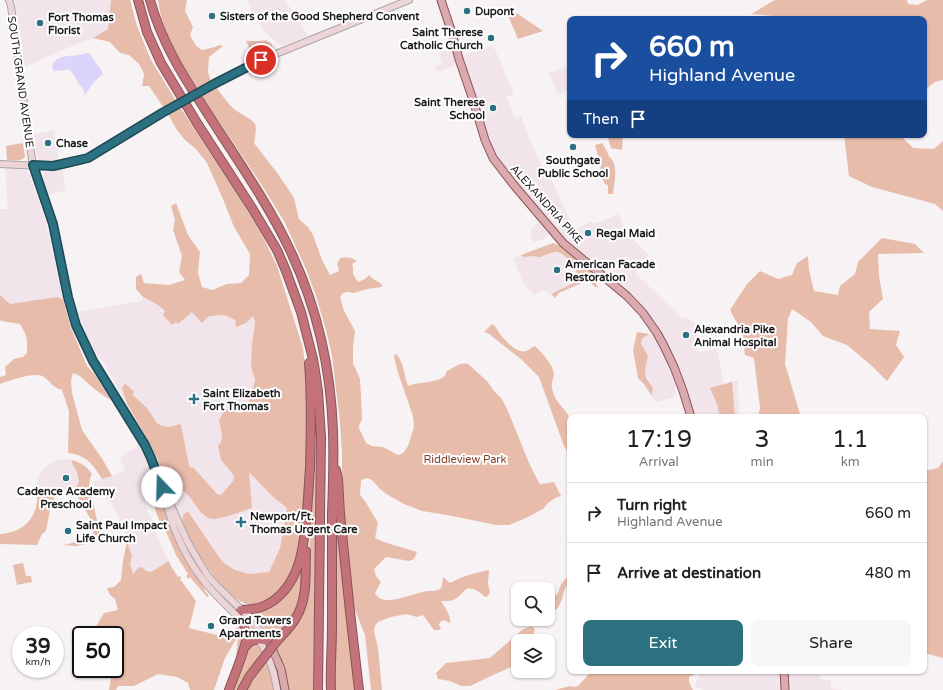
<!DOCTYPE html>
<style>
:root{--surface:#fff;--page:#f6f6f6;--text:#202124;--muted:#757577;--line:#e0e0e0;--accent:#2c7181}
body{margin:0;font-family:"Varela Round",sans-serif;background:var(--page);color:var(--text);height:100vh;display:flex;flex-direction:column;font-size:15px;white-space:nowrap}
*{box-sizing:border-box;margin:0}
p{font-size:13px;color:var(--muted)}
.icon{flex:none;width:22px;height:22px;fill:none;stroke:currentColor;stroke-width:2;stroke-linecap:round;stroke-linejoin:round}
.map{position:relative;flex:1;overflow:hidden}
.sheet{position:absolute;left:567px;top:414px;width:360px;height:260px;display:flex;flex-direction:column;background:var(--surface);border-radius:8px;box-shadow:0 1px 3px #0004}
.sheet>*{flex:none}
.banner{position:absolute;left:567px;top:16px;width:360px;height:122px;border-radius:8px;box-shadow:0 1px 3px #0004;background:#1a4fa0;color:#fff;overflow:hidden}
.fabs{position:absolute;left:511px;top:582px;display:grid;gap:8px}
.fabs a{display:grid;place-items:center;width:44px;height:44px;border-radius:8px;background:var(--surface);box-shadow:0 1px 3px #0004;font-size:20px}
.speed{position:absolute;left:12px;top:626px;display:flex;gap:8px;font-size:20px;font-weight:700;text-align:center}
.speed>*{display:grid;place-content:center;width:52px;height:52px;border-radius:50%;background:var(--surface);box-shadow:0 1px 3px #0004;line-height:1}
.speed small{font-size:10px;font-weight:400}
.speed .limit{border:2px solid #111;border-radius:6px;background:#fff;color:#111}
.pin{position:absolute;display:grid;place-items:center;width:34px;height:34px;color:#fff;margin:-17px;border:2px solid #fff;border-radius:50%;box-shadow:0 1px 4px #0007}
.me{position:absolute;width:44px;margin:-22px;rotate:339deg;stroke-linejoin:round;filter:drop-shadow(0 0 3px #0008)}
.turn{display:flex;align-items:center;gap:14px;height:84px;padding:0 16px;font-size:18px}
.turn .icon{width:52px;height:52px;stroke-width:2.5}
.turn b{display:block;font-size:28px;line-height:34px}
.then{display:flex;align-items:center;height:38px;padding:0 16px;background:#0003;gap:8px;font-size:15px}
.eta{display:flex;justify-content:space-evenly;align-items:center;height:68px;text-align:center}
.eta b{font-size:24px;font-weight:600;line-height:28px}
.cta{display:flex;gap:8px;margin-top:auto;padding:8px 16px}
.cta a{flex:1;height:46px;border-radius:8px;background:var(--accent);color:#fff;font-size:16px;font-weight:600;line-height:46px;text-align:center}
.cta a+a{background:var(--page);color:var(--text)}
ul{padding:0;list-style:none}
li{display:flex;align-items:center;gap:12px;height:60px;padding:0 16px;border-top:1px solid var(--line)}
li div{flex:1}
li b{display:block;font-size:15px}
li em{font-style:normal}
.map>svg:first-child{display:block}
</style>
<div class="map">
<svg width="943" height="690" viewBox="0 0 943 690">
<rect width="100%" height="100%" fill="#f7f2f4"/>
<path fill="#f1e4ea" d="M15,0h96l-3,29 -15,9 -31,12 -37,17z
M248,0h37l23,36 -25,10 -5,-2 -15,-14 -8,-12 -3,-6z
M493,45l21,49 -8,3 9,21 6,-2 10,27 13,29 9,11 21,46 17,-7 3,2 25,-10 5,14 4,7 21,20 -14,18 48,46 3,-2 12,9 -1,10 -5,8 7,8 18,-3 7,35 14,-4 1,37h-48l-11,-37 -37,-67 -68,-60 -82,-95 -34,-101z
M452,49l4,16 -19,7 -2,-5 7,-3 -3,-11z
M570,66v24l-12,5 -9,-22z
M54,130l5,30 -16,2 -3,-1 -3,-4 -3,-23z
M5,168l18,2h3l3,3 17,49 17,77 -6,-2 -47,7 -10,-9v-86h8z
M62,169l4,21 -17,5 -5,-12 -1,-8 1,-3 2,-1z
M538,221l10,13 -1,2 -4,3 -10,3 -2,-4v-5l1,-4z
M557,252l4,2 9,8 6,9 1,5 -2,4 -1,3 -23,11 -9,-4 -8,5 -9,-10 -3,-5 -9,-22 8,-3 1,1 4,1 6,-1 7,1 10,-4z
M143,297l15,8 20,19 14,-12 17,4 15,-1 11,5 1,7 17,-12 2,7 -3,22 -1,22 4,14 -4,16 -6,14 -5,3 -11,-4 -10,12 3,14 -1,7 -3,4 3,14 10,12 3,4 -1,5 -12,14 -4,-1 -24,-26 -3,1 -1,-4 -8,-40 -11,2 -8,-1 -6,-4 -8,-13 -15,-15 -11,-6 5,16 -24,-42 -8,-10 -8,-16 -9,-24 63,-11z
M651,333l2,3 14,23 10,27h-2v2l1,9 -20,5 -4,-6v-3l1,-5 -7,-10 -1,-8 3,-14 -7,-14 1,-3 2,-2z
M139,444l8,15 12,33 -1,2 -5,4 -8,2 1,6 15,39 8,16 -18,11 -5,-1 -13,3 -3,-10 2,-8 -5,-15 -2,-11 -13,-26 -10,-9 -7,-8 -2,-4 2,-2 17,-5 13,-6 -5,-12 9,-7 5,-2z
M65,459l6,1 2,5 4,6 2,11 -3,5 1,8 -19,2 -3,-3 -8,-4h-11l2,-12 4,-7 5,-5 10,-6z
M249,471l24,26 14,11 -7,40 -11,24 -20,2 -14,-4 -10,-6 -6,-7 -30,-46 -6,4 -1,8 -13,-34 2,1 7,-1 7,3 19,24 47,-8z
M700,671h78l2,19h-76l-9,-3z
M784,671h31l6,8 10,2v7l12,2h-58z"/>
<path fill="#e8bcab" d="M111,0h19l7,26 14,34 25,41 -12,7 -15,-22h-7l2,-12 -5,-10 -10,-9 -9,-2 -10,-11 -17,-4 15,-9z
M158,0h29l-2,11 8,16 -3,8 6,11 6,4 13,-3 4,-2 4,1 -14,11 -1,15 3,9 -13,8c-16,-25 -37,-59 -40,-89z
M775,0h132l1,4 10,1 9,-5h16v80l-8,2 -11,9v-72h-113l-60,-5z
M506,6l37,25 -25,8 -9,-21z
M265,40l6,3 3,7 -20,8 -8,-17h15z
M216,87c7,9 14,21 24,26 4,3 12,6 15,11 2,5 0,14 -1,19l24,31 16,24 5,21 9,8 5,8 9,25 8,15 9,-4v-1l-2,-6 3,-6c6,-1 12,-1 17,3l-5,3 1,2v8l5,8 7,-3 4,-4c5,6 10,6 13,10v2l-15,2 -13,4 -7,-1 -4,1 -3,4 4,14 11,20 -2,16v16l7,16 1,17 1,23 -3,7v2l7,15 6,3 11,1 13,7 3,1 4,-2 5,-7 6,-19 -1,-11 -16,-46 -3,-14 2,-2c8,8 8,22 12,32 12,-5 27,-2 37,-10l1,-4c6,-4 15,-10 22,-8l19,17 7,10 8,8 6,12 21,52 10,20 2,1 13,-2 7,14 -6,2 -7,5 -5,6 -17,9 -17,7h-13l-24,-5 -25,-5 -25,-4 -18,-7 -16,-9 -8,-6 -8,-9 -5,-2 -6,2 -1,15 5,6 13,22 -3,15 9,4 33,10 -3,7 -5,2 -23,-4 -12,12 2,7 5,6 -6,11c3,5 7,7 13,7 12,0 27,-7 39,-9 4,0 10,0 13,-2 3,-3 2,-8 3,-12l7,6c13,-7 25,-10 39,-13l-1,14 2,8 -2,4 -3,1c-6,-5 -11,-10 -19,-8 -8,9 -12,13 -25,12 4,7 10,14 9,22l-6,-3 -4,2 -1,3 2,3 -2,2h-5l-11,-15 -6,2 -11,-3 -15,3 -13,5 -3,4 -1,5 4,17 4,42h-11l-6,-55 -12,-30 -8,-80 -3,-36v-36l-2,-31 -8,-66 -6,-26 -10,-34 -10,-27 -22,-48 -23,-37 -60,-89z
M180,107l64,98 21,36 12,25 26,82 3,27 1,36 -1,69 -6,71 -12,31 -14,15 -23,11 -2,-3c-25,-8 -49,-47 -61,-69 -1,-4 -4,-8 -5,-11 -1,-3 0,-7 0,-10l5,-4 31,46 6,7 10,6 14,4 20,-2 11,-24 7,-40 -14,-11 -24,-25 3,36c-8,3 -34,12 -40,11 -15,-2 -20,-29 -35,-30 -2,0 -4,1 -6,1l-2,-1 -11,-29 -11,-22 -20,-34 -5,-16 3,-5 9,9 -1,3 15,14 8,13 6,4 8,1 10,-3 1,1 8,40 1,3 3,-1 24,27 4,1 12,-14 1,-5 -3,-4 -10,-12 -3,-14 3,-4 1,-7 -3,-14 5,-11 5,-1 11,4 5,-3 6,-14 4,-16 -4,-14 1,-22 3,-22 -2,-6 -7,7 -10,4 -1,-7 -11,-5 -15,1 -7,7 -10,-11 -14,12 -2,-2 -4,3 -9,-10 2,-4 -7,-6 -15,-8 -7,-8v-12l5,-3 3,9 25,2 16,-5 -6,-8 3,-16 -9,-26 2,-10 -4,-14 5,-3 12,32 12,17 -2,21 4,14 10,3 15,-6 14,-1 8,-8 1,-21 -16,-27 -11,-28 -16,-36 -11,-14 -11,-9 -8,-10 -9,-16z
M607,135h16l-1,15 -11,-2z
M844,135h56l13,13 21,1 9,-8v70l-8,-7 -63,-17 -23,-11z
M23,143l2,14c-4,5 -12,3 -18,3l-1,-14z
M602,143l6,10 1,4h1c9,10 4,25 3,37h-5v-9l-3,-1 -6,-11 2,-7 -6,-21z
M882,238l33,6 9,9 -46,1 1,22 4,23 -14,13 1,17 30,2 -4,14 8,12 -17,24 -15,-15 -25,-21 -24,-9 -12,-14 -19,-13 -4,10 -3,45 16,53h-43l2,-9 -6,-50 -9,-3 -2,-21 -13,-24 17,-26 13,-13 18,8 14,-4 5,-12 11,-7 1,14 5,21 24,4 2,-9 15,-12 3,-12z
M553,243l7,3 35,28 -2,5 5,8c-5,1 -6,-5 -10,-7l-29,13 -4,5 -4,-4 23,-11c1,-3 3,-5 3,-9 -1,-7 -13,-21 -20,-22 -7,-1 -13,5 -18,5 -2,0 -4,-1 -6,-1 -3,0 -6,1 -9,1l-3,-2z
M0,295l10,9 47,-7 6,2 8,29 16,38 8,9 16,25c-7,-4 -13,-8 -19,-13 -7,-6 -10,-11 -19,-14l-2,8 1,12 10,37 21,30 9,16 -10,3c-9,-15 -16,-24 -34,-26l1,-42 -7,-21c-9,-2 -11,-8 -18,-13 -9,-6 -34,4 -44,7v-7l6,-2 -1,-8 9,-8 9,-2 4,-4v-13l-2,-7 -5,-9 -19,-3 -1,-2z
M492,324c5,3 5,6 8,10 4,6 18,20 26,17 3,-1 6,-4 9,-5 6,6 18,18 19,28 0,3 -2,6 -2,9 -1,3 1,9 2,12 3,9 13,15 16,24v37l-6,-10 -25,-69 -18,-18 -27,-21 -6,-5 -4,-1z
M637,332l12,2 -7,5 -1,4 7,13 -3,14 1,8 7,10 -1,5v3l-9,-13 -5,-5 -5,-28z
M732,382l3,35h-15l-3,-13 -7,-16z
M315,435l1,73 -3,182h-24c-2,-15 -7,-29 -13,-43l31,-56z
M71,460c9,2 16,6 21,14l-2,4 -1,8 10,43 1,8 -1,4 -22,5 -14,-1c11,-2 21,-5 30,-11 3,-17 -19,-33 -17,-47 1,-2 2,-3 3,-5l-2,-10 -4,-7z
M943,461v197l-19,-5v-182l14,-3z
M41,494c6,0 9,1 14,5l-4,6 -5,26 -4,3 -5,11 -37,-1v-10c22,-1 38,-16 37,-38z
M159,502h3l2,2 12,37 8,15 18,28 3,7 4,5 -2,1 -17,-20 -2,2 -2,-3 2,-2 -12,-19 -12,-28 1,-1 -1,-2 -3,1c-2,-7 -7,-14 -6,-21z
M338,522l9,87 5,59 3,22h-20l2,-159z
M127,541l5,15 -2,8 3,10 5,-6 4,-1 4,4 5,1 18,-11 2,5 7,11 2,-1 1,2 -1,1 16,22 -7,27 40,10 11,-14c8,11 1,23 -4,34l2,-22 -13,22 -11,32h-24l-2,-7 -11,-6 -19,-3 -24,12h-16l-2,4h-7l2,-12 -3,-9h7v-34h-19l-1,-7 9,-15 14,-3 -3,-11 -5,-4 -3,-7 7,-1 7,-7 2,-19z
M23,563l3,13h5l1,6 -15,3 -4,-20z
M301,565c0,10 2,20 0,29 -3,19 -16,34 -28,49l-8,-14 -16,-16 24,-8z
M570,575v7c-11,9 -4,28 -22,31v-16c16,-3 7,-6 15,-15 2,-3 5,-5 7,-7z
M531,626l4,3 -3,12h-14v23l-25,11 -23,11h-9l-11,-5 -12,-2 -2,-6 10,-10 44,-5 32,-28z
M255,642l10,11 -26,37h-8l17,-44z
M267,658l8,32h-30z
M594,671h106v1l-6,2 -5,3v5l4,8h-138l15,-4 4,1 4,-1 12,-13z"/>
<path fill="#dcd4fa" d="M86,53l4,1 11,16 2,4c-8,6 -13,13 -18,21l-2,-7c-7,-5 -7,-14 -15,-19l-2,1 -12,1 -2,-4c4,-15 23,-9 34,-14z"/>
<g fill="none" stroke-linecap="round" stroke-linejoin="round">
<g stroke="#aaa6a8" stroke-width="8">
<path id="secondary" d="M9,0l2,6 12,90 5,38 5,31 20,59 15,73 8,28 17,36 52,84 11,26 9,25 5,7 17,38 11,19 10,16 10,11 29,28 21,25
M211,85l50,-25 148,-60
M0,164l40,2h13l13,-2 17,-4 84,-50
M166,501c1,6 3,12 5,18 8,24 20,47 37,67 14,17 32,31 46,48 14,16 20,36 23,56"/>
</g>
<g stroke="#895458" stroke-width="9">
<path id="primary" d="M441,0l11,33 7,26 14,41 12,40 8,18 20,26 50,59 64,53 16,17 14,20 7,13 10,21 9,24 8,26
M270,644l11,25 4,21
M784,671l1,19"/>
</g>
<g stroke="#895458" stroke-width="10">
<path id="highway" d="M138,0l9,32 14,31 36,60 55,85 25,42 9,21 15,41 12,47 2,12 3,20 3,46 -3,253
M150,0c11,41 33,76 56,111 29,46 61,90 84,139 27,57 41,120 43,182 1,27 0,54 -1,81 0,38 0,76 0,114 0,21 -2,42 -1,63
M336,470l2,9 2,35 10,98 9,78
M241,610c12,0 22,-2 32,-9 28,-20 31,-57 34,-88 1,-15 2,-30 3,-46 1,-34 2,-69 -1,-104
M277,641c7,-8 15,-15 20,-25 11,-19 8,-44 9,-65
M245,647c6,-9 13,-8 23,-7
M229,690c4,-12 19,-46 18,-57 -1,-4 -3,-9 -5,-12
M242,690l7,-13 10,-13"/>
</g>
<use href="#secondary" stroke="#edd5d7" stroke-width="6"/>
<use href="#primary" stroke="#dbaaaf" stroke-width="7"/>
<use href="#highway" stroke="#c37279" stroke-width="8"/>
<g stroke="#aaa6a8" stroke-width="8" stroke-linecap="butt">
<path id="secondary-bridge" d="M167,110l44,-25"/>
</g>
<g stroke="#895458" stroke-width="10" stroke-linecap="butt">
<path id="highway-bridge" d="M259,664l18,-23"/>
</g>
<use href="#secondary-bridge" stroke="#edd5d7" stroke-width="6"/>
<use href="#highway-bridge" stroke="#c37279" stroke-width="8"/>
</g>
<g fill="none" stroke-linecap="round" stroke-linejoin="round">
<g stroke="#1d4954" stroke-width="10">
<path id="route" d="M162,487l-11,-29 -6,-13 -52,-84 -17,-36 -8,-28 -15,-73 -20,-59 20,1 9,-2 26,-6 74,-45 52,-29 47,-24"/>
</g>
<use href="#route" stroke="#2c7181" stroke-width="7"/>
</g>
<g fill="#2c7181" stroke="#fff" stroke-width="1.5">
<circle cx="467" cy="11" r="4"/>
<circle cx="212" cy="16" r="4"/>
<circle cx="40" cy="23" r="4"/>
<circle cx="491" cy="38" r="4"/>
<circle cx="493" cy="108" r="4"/>
<circle cx="48" cy="143" r="4"/>
<circle cx="573" cy="147" r="4"/>
<circle cx="588" cy="233" r="4"/>
<circle cx="557" cy="270" r="4"/>
<circle cx="686" cy="335" r="4"/>
<path d="M192 393h4v4h4v4h-4v4h-4v-4h-4v-4h4z"/>
<circle cx="66" cy="478" r="4"/>
<path d="M239 516h4v4h4v4h-4v4h-4v-4h-4v-4h4z"/>
<circle cx="68" cy="531" r="4"/>
<circle cx="211" cy="626" r="4"/>
</g>
<g text-anchor="middle" stroke-width="4" stroke-linejoin="round" paint-order="stroke">
<g font-size="11" font-weight="bold" fill="#1c1b1b" stroke="#fff" text-anchor="start">
<text x="475" y="15">Dupont</text>
<text x="220" y="20">Sisters of the Good Shepherd Convent</text>
<text x="48" y="21">Fort Thomas<tspan x="48" dy="13">Florist</tspan></text>
<text x="483" y="36" text-anchor="end">Saint Therese<tspan x="483" dy="13">Catholic Church</tspan></text>
<text x="485" y="106" text-anchor="end">Saint Therese<tspan x="485" dy="13">School</tspan></text>
<text x="56" y="147">Chase</text>
<text x="573" y="164" text-anchor="middle">Southgate<tspan x="573" dy="13">Public School</tspan></text>
<text x="596" y="237">Regal Maid</text>
<text x="565" y="268">American Facade<tspan x="565" dy="13">Restoration</tspan></text>
<text x="694" y="333">Alexandria Pike<tspan x="694" dy="13">Animal Hospital</tspan></text>
<text x="203" y="397">Saint Elizabeth<tspan x="203" dy="13">Fort Thomas</tspan></text>
<text x="66" y="495" text-anchor="middle">Cadence Academy<tspan x="66" dy="13">Preschool</tspan></text>
<text x="250" y="520">Newport/Ft.<tspan x="250" dy="13">Thomas Urgent Care</tspan></text>
<text x="76" y="529">Saint Paul Impact<tspan x="76" dy="13">Life Church</tspan></text>
<text x="219" y="624">Grand Towers<tspan x="219" dy="13">Apartments</tspan></text>
</g>
<g font-size="11" fill="#1c1b1b" stroke="#fff">
<text transform="translate(21 82) rotate(82)" y="4">SOUTH GRAND AVENUE</text>
<text transform="translate(547 204) rotate(48)" y="4">ALEXANDRIA PIKE</text>
</g>
<g font-size="11" fill="#804028" stroke="#fff">
<text x="465" y="463">Riddleview Park</text>
</g>
</g>
</svg>
<div class="fabs">
<a><svg class="icon" aria-label="search" viewBox="0 0 24 24"><circle cx="10" cy="10" r="6"/><path d="M15 15l6 6"/></svg></a>
<a><svg class="icon" aria-label="layers" viewBox="0 0 24 24"><path d="M12 4l9 5-9 5-9-5zM3 14l9 5 9-5"/></svg></a>
</div>
<div class="speed"><div>39<small>km/h</small></div><div class="limit">50</div></div>
<div class="pin" style="left:261px;top:60px;background:#d93025"><svg class="icon" aria-label="arrive" viewBox="0 0 24 24"><path d="M6 21V4h12l-3 4 3 4H6"/></svg></div>
<svg class="me" style="left:162px;top:487px" viewBox="-20 -20 40 40"><circle r="19" fill="#fff"/><path d="M0-13L10 11 0 6-10 11z" fill="#2c7181"/></svg>
<div class="banner">
<div class="turn"><svg class="icon" aria-label="right" viewBox="0 0 24 24"><path d="M7 20v-9h11M14 6l5 5-5 5"/></svg><div><b>660 m</b>Highland Avenue</div></div>
<div class="then">Then<svg class="icon" aria-label="arrive" viewBox="0 0 24 24"><path d="M6 21V4h12l-3 4 3 4H6"/></svg></div>
</div>
<section class="sheet">
<div class="eta">
<div><b>17:19</b><p>Arrival</p></div>
<div><b>3</b><p>min</p></div>
<div><b>1.1</b><p>km</p></div>
</div>
<ul>
<li><svg class="icon" aria-label="right" viewBox="0 0 24 24"><path d="M7 20v-9h11M14 6l5 5-5 5"/></svg><div><b>Turn right</b><p>Highland Avenue</p></div><em>660 m</em></li>
<li><svg class="icon" aria-label="arrive" viewBox="0 0 24 24"><path d="M6 21V4h12l-3 4 3 4H6"/></svg><div><b>Arrive at destination</b></div><em>480 m</em></li>
</ul>
<div class="cta"><a>Exit</a><a>Share</a></div>
</section>
</div>
